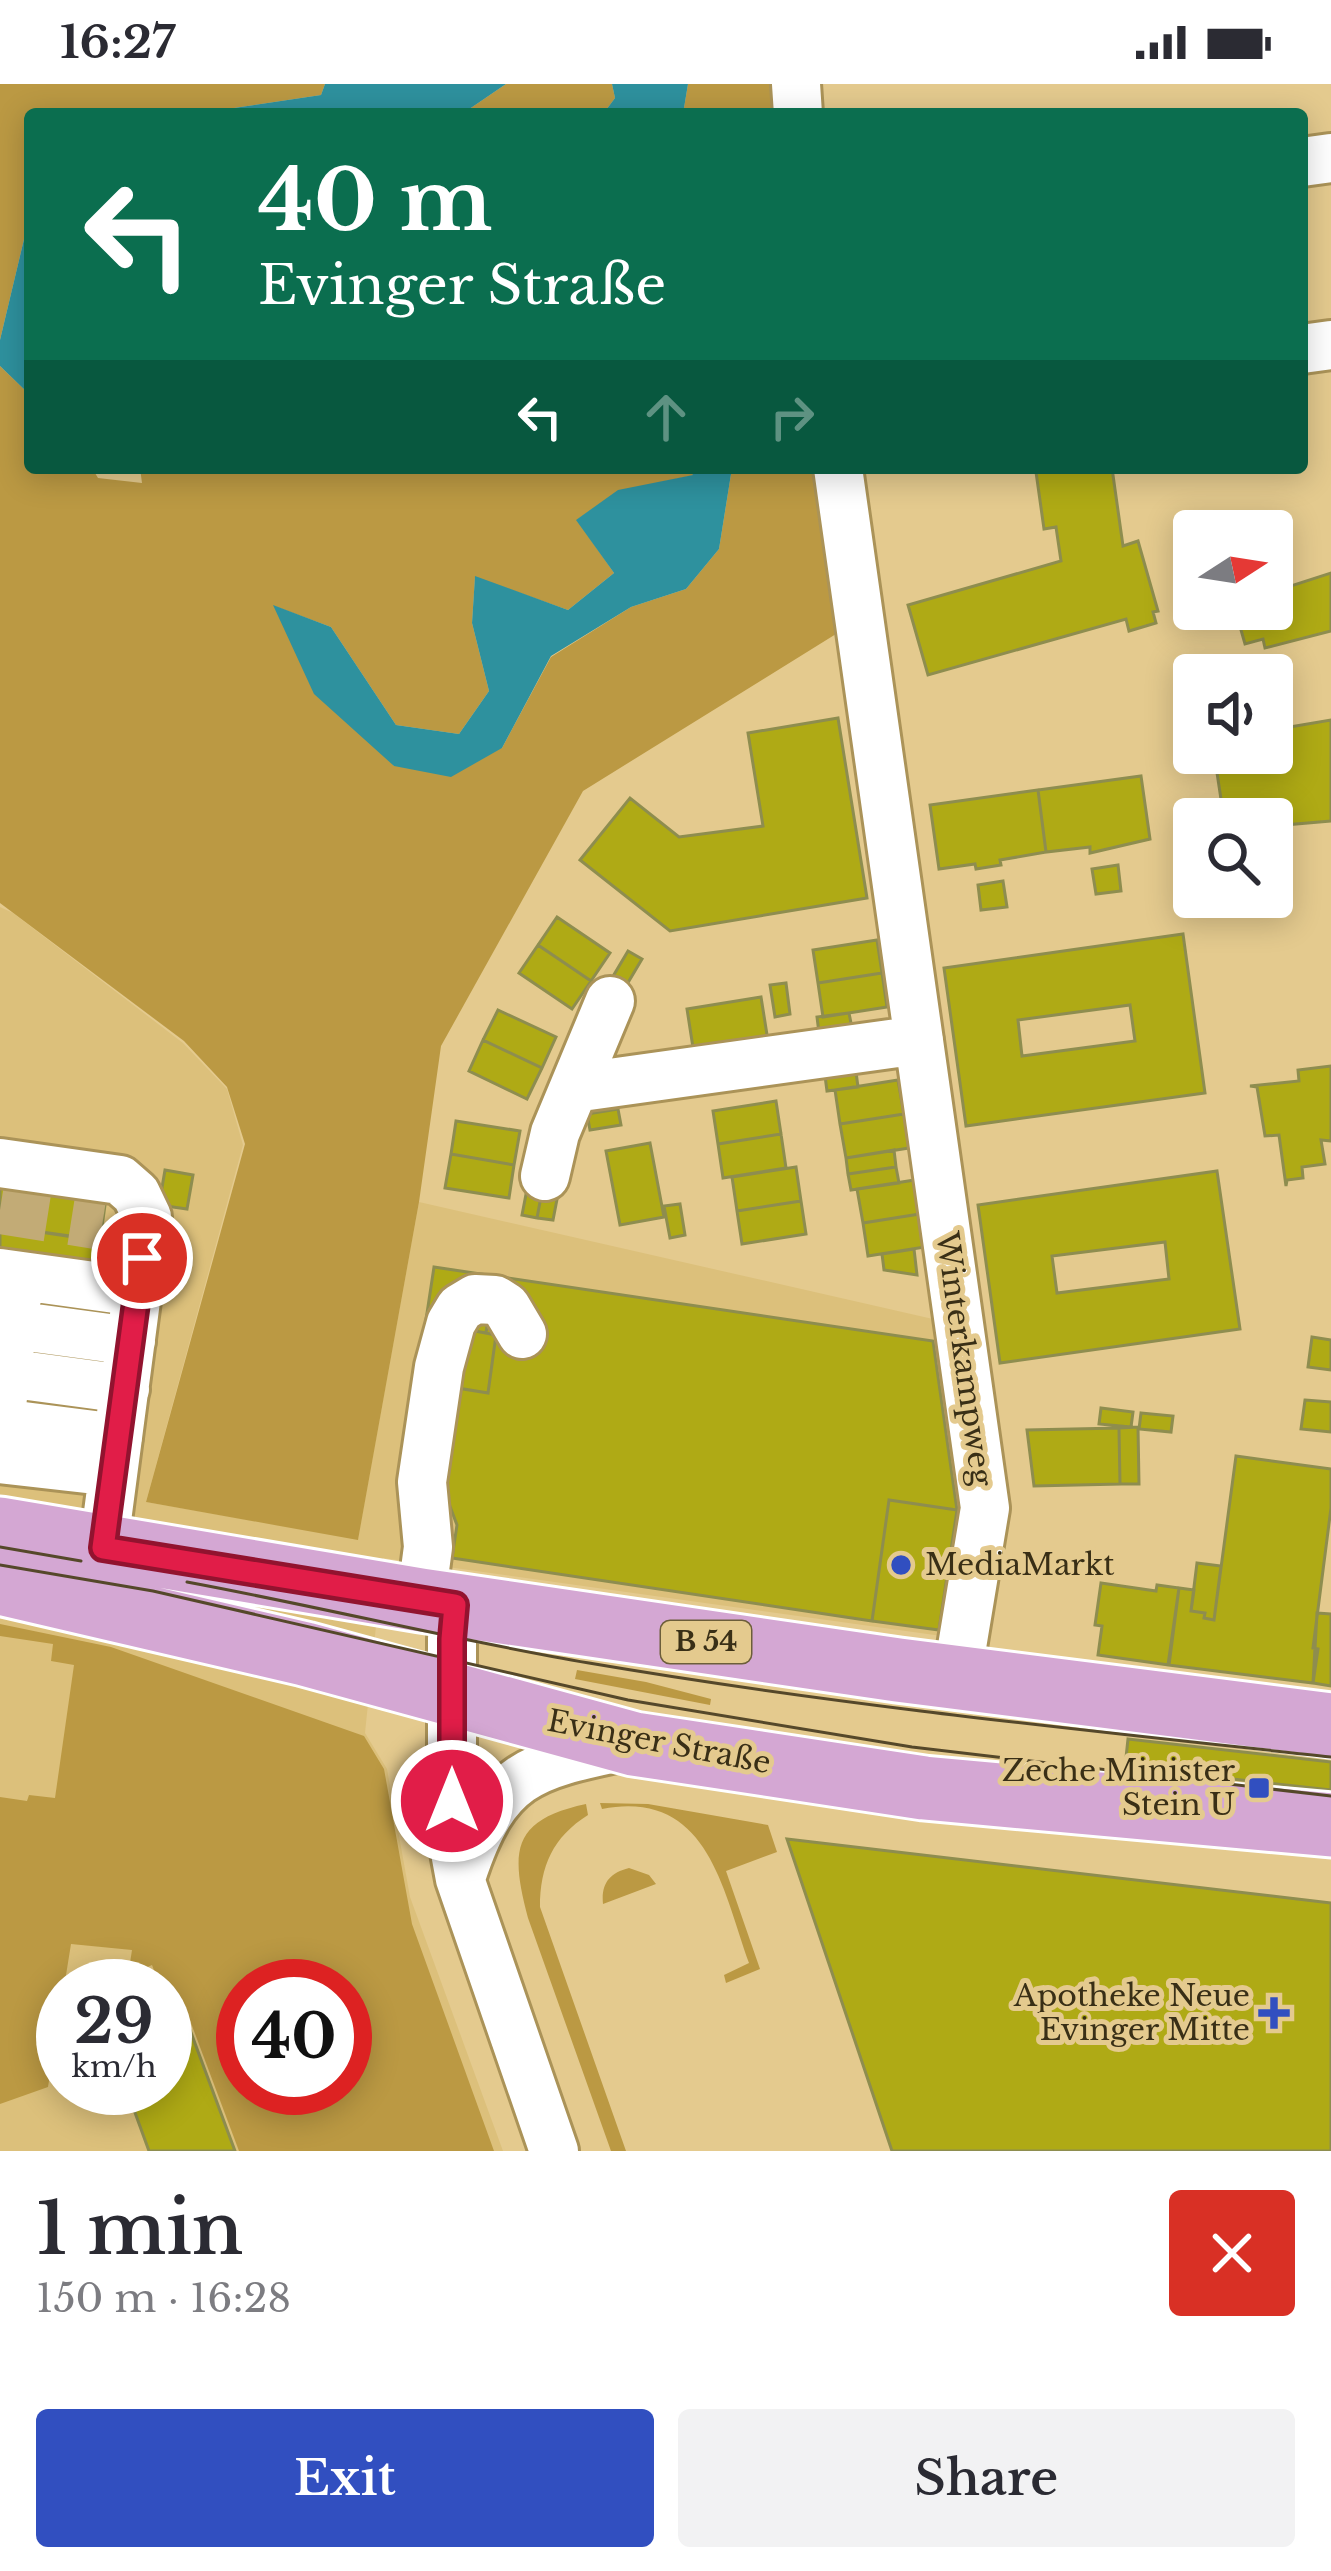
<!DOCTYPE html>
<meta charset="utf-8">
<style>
:root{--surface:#fff;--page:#f2f2f3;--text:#2b2b33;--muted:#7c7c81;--accent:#314fc0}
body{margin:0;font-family:"Libre Baskerville",serif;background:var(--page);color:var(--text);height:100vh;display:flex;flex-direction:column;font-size:45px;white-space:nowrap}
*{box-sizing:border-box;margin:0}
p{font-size:39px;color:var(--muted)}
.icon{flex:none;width:66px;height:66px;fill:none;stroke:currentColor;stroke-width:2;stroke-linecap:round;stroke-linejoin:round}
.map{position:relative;height:2067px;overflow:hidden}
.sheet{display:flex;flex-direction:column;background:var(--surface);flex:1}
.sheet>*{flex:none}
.top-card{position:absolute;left:24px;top:24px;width:1284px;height:366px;border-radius:12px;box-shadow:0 6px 30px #0003;background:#0b6e4f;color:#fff;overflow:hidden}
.needle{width:78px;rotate:78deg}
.controls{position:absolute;left:1173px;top:426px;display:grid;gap:24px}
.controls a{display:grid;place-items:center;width:120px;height:120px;border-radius:12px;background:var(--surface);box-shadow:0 6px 30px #0003;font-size:60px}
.speed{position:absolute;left:36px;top:1875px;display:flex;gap:24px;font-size:60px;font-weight:700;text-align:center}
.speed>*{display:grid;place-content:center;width:156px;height:156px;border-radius:50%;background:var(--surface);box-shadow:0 6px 30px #0003;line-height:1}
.speed small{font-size:30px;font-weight:400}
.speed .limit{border:18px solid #d22;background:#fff;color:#111}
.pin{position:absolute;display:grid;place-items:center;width:102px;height:102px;color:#fff;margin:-51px;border:6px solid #fff;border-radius:50%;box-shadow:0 3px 12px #0007}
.me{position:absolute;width:132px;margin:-66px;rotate:0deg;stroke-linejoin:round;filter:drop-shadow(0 0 9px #0008)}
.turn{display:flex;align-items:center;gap:42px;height:252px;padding:0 36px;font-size:54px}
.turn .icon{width:156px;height:156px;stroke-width:2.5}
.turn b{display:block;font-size:84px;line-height:102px}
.lanes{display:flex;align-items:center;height:114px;padding:0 36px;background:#0003;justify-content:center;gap:60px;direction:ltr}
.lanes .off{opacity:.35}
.round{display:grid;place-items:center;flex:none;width:126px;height:126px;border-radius:12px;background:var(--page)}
.headline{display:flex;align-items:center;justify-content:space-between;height:204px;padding:0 36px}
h1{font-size:72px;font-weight:600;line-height:90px}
.cta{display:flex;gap:24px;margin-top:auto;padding:24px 36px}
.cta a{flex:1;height:138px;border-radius:12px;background:var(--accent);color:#fff;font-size:48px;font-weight:600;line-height:138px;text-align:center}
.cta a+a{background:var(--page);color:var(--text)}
.status{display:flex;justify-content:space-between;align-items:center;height:84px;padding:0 60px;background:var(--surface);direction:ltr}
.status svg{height:33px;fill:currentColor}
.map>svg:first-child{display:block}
</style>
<div class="status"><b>16:27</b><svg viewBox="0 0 49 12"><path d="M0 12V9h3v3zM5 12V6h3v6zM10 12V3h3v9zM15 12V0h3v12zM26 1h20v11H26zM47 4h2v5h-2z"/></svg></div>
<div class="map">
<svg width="1331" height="2067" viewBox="0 0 1331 2067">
<rect width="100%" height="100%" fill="#e4ca8e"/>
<path fill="#dcc07b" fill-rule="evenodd" d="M0,823l13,6 170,130 44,46 16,56 -97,357 212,37 61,-337 549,125 17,315 -602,-84 -18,175 22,36 23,128 93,254h-503zM63,1902h102v102h-102zM243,1902h102v102h-102z"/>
<path fill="#bb9943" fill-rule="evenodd" d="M0,0h325l-4,11 -128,19h-163v100l-30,126z
M506,0h106l3,14 -12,16h-141z
M688,0h95l3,30h-103z
M0,282l30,29v73h62l6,10 44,5 -2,-15h548l7,7 -77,16 -41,29 37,53 -46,37 -93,-33 -3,46 17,68 -30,43 -63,-9 -65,-98 -57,-21 120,160 108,-18 49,-91 80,-50 55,-18 33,-40 13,-81h88l16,166 -253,157 -142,255 -22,156 -61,338 -212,-38 99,-358 -18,-57 -43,-46 -184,-138z
M0,1540l111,23 253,89 20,33 28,155 82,227h-255l-57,-152 -16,5 -1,-18h-5l-8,-21 -24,11 4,-26 -61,-6 -23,143 -48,17v-307l27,4 2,-6 26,3 19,-133 -23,-4 2,-17 -53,-8zM243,1902h102v102h-102z
M577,1586l69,12 65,17 -1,6 -135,-26z
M600,1719l48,1 120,21 9,27 -51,19 34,98 -34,14 -2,-8 25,-12c-27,-76 -42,-174 -147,-154z
M586,1720l2,11c-35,22 -48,51 -48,92l86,244h-15l-83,-233c-18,-68 -16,-98 58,-114z
M629,1784l20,7 7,9 -53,20c-2,-20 6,-31 26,-36z"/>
<path fill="#2e919e" d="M325,0h181l-44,30h-269l128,-19z
M612,0h76l-5,30h-80l12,-16z
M30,130v181l-30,-29v-26z
M688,384h44l-13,81 -33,40 -55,18 -80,49 -49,92 -51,29 -57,-11 -80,-72 -41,-89 58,22 65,98 63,9 30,-43 -17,-68 3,-47 93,34 46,-37 -38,-53 42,-30 75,-15z"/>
<path fill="#afaa15" stroke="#8e8d4f" stroke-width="3" fill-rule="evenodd" d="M1067,384h45l11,78 15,-5 20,70 -5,1 3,11 -27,8 -3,-12 -198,56 -20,-70 153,-44 -5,-34 -12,2 -8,-57z
M1331,489v58l-66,17 -2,-9 -18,5 -10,-35h37v-17z
M838,634l29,180 -197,33 -90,-71 50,-62 49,39 84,-11 -15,-93z
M1331,636v101l-59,5v-7h-48l-10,-66h58v-23z
M1141,692l9,63 -60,14v-6l-44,5 -8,-62z
M1038,706l8,62 -46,8 1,5 -25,4 -1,-5 -36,5 -9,-64z
M1118,781l3,26 -25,3 -4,-25z
M1003,797l4,26 -26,3 -3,-25z
M557,833l53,36 -19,28 -53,-36z
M1183,850l22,159 -239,33 -22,-158zM1130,921l5,36 -113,15 -4,-36z
M877,856l5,33 -64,10 -5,-33z
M538,861l53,36 -19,28 -53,-36z
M628,867l14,8 -16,27 -14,-8z
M882,889l5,34 -64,10 -5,-34z
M786,899l4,31 -15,3 -5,-32z
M761,913l7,44 -74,13 -7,-45z
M498,926l58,27 -14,31 -59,-28z
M849,929l3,15 -33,5 -2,-16z
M483,956l59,28 -15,31 -58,-28z
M1331,982v75l-10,-1 4,24 -23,3 1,11 -16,2 -1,6 -7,-51 -14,1 -8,-49 -7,-1 49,-5 -1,-11z
M856,988l2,15 -31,4 -2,-15z
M898,996l6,34 -64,10 -5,-34z
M776,1017l5,33 -63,10 -5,-33z
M618,1025l3,16 -31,5 -3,-16z
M904,1030l5,34 -63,10 -6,-34z
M456,1037l64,10 -6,34 -63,-11z
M781,1050l5,34 -63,10 -5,-34z
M650,1059l14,74 -44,8 -14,-74z
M894,1066l2,17 -48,7 -2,-16z
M451,1070l63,11 -5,33 -64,-10z
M796,1083l5,34 -64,10 -5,-34z
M896,1083l3,16 -48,7 -3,-16z
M165,1086l28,5 -6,34 -28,-4z
M1217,1087l23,158 -240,34 -22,-158zM1165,1158l4,37 -112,14 -5,-37z
M921,1095l5,34 -63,10 -6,-34z
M0,1098l106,16 -6,43 -100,-15z
M528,1100l15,2 -6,32 -15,-3z
M543,1102l16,3 -6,31 -16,-2z
M801,1117l5,33 -64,10 -5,-33z
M680,1120l5,31 -15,3 -6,-32z
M926,1129l5,33 -63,10 -5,-33z
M0,1142l105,15 -4,33 -101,-15z
M914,1165l3,26 -33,-5 -2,-16z
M434,1183l60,9 -8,57 -11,-2 -3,10 -48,-8z
M494,1192l439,65 24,169 -68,-10 -17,121 -420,-63 5,-33 -14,-37 15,-100 30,5 8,-58 -10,-2z
M475,1247l21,4 -8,58 -31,-5z
M1312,1253l19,3v30l-23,-3z
M1305,1316l26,2v30l-30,-3z
M1101,1324l32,4 -2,15 -32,-3z
M1141,1329l32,3 -2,16 -32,-3z
M1138,1343l1,57h-19l-1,-56z
M1119,1344l1,56 -86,2 -7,-56z
M1236,1372l95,13v39l-18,140 5,1 -5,34 -145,-18 11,-77 15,2 -3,21 14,2 -1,5 10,2z
M889,1416l68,10 -18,120 -67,-9z
M1197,1479l24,3 -7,54 -10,-2 1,-5 -14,-2z
M1101,1499l55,8 1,-6 22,3 -10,77 -71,-10 4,-29 -7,-1z
M1317,1529l14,1v72l-18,-3z
M1128,1655l203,23v28l-206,-23z
M787,1755l544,64v248h-439z
M180,1919l55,148h-86l-23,-63h39v-80z"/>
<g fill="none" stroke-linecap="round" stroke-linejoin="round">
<path stroke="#c2ab76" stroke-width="48" stroke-dasharray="48 24" stroke-linecap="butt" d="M0,1126l102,16"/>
<g stroke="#ab9358" stroke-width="54">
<path id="minor" d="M796,0l2,30
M1302,78l29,-4
M1302,265l29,-4
M838,384l147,1040 -28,169
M574,1004l345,-48
M0,1079l120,17 16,14 11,23 -48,364
M545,1092l10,-43 55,-132
M0,1189l137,19
M13,1241l118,16
M6,1289l119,16
M0,1335l20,-143
M0,1339l118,15
M0,1375l113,13
M421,1516l7,-53 -6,-65 17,-115 12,-44 9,-15 15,-9 20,1 11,7 16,27
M455,1521l-3,34v197l8,43 94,272
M462,1791c34,-103 68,-109 167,-130"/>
</g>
<g stroke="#fff" stroke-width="69">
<path id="major" d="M0,1445l421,71 477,70 433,55
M0,1499l305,71 329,90 290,44 407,37"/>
</g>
<use href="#minor" stroke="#fff" stroke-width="48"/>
<use href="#major" stroke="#d4a7d3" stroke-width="63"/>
<path stroke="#55482a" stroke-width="3" d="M0,1463l81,14
M0,1481l153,26 475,109 284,47 419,49
M187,1498c135,25 267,58 402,81 246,42 494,67 742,94"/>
</g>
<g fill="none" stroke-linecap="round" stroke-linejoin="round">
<g stroke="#92132f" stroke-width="30">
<path id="route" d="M142,1174l-39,290 352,57 -3,34v162"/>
</g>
<use href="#route" stroke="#e11d48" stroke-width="21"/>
</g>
<g fill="#314fc0" stroke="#e4ca8e" stroke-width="4.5">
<circle cx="901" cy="1481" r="12"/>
<rect x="1247" y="1692" width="24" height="24" rx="6"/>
<path d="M1268 1911h12v12h12v12h-12v12h-12v-12h-12v-12h12z"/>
</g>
<g text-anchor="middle" stroke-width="10" stroke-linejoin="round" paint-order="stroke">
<rect fill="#e4ca8e" stroke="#6c5e3a" stroke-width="3" x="661" y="1537" width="90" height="42" rx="9"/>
<g font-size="27" font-weight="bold" fill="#392f16">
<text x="706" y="1567">B 54</text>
</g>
<g font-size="30" fill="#392f16" stroke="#e4ca8e">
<text transform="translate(964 1275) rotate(82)" y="10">Winterkampweg</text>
<text transform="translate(659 1658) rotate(11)" y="10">Evinger Straße</text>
</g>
<g font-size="30" fill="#392f16" stroke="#e4ca8e" text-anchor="end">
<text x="925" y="1491" text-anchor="start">MediaMarkt</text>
<text x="1235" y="1697">Zeche Minister<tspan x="1235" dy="34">Stein U</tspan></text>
<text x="1250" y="1922">Apotheke Neue<tspan x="1250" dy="34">Evinger Mitte</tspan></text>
</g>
</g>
</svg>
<div class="controls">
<a><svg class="needle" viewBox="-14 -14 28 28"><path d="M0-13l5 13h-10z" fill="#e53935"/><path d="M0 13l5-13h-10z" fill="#7c7c81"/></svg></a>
<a><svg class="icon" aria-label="sound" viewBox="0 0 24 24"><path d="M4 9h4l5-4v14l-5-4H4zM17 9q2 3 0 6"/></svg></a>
<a><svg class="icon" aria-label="search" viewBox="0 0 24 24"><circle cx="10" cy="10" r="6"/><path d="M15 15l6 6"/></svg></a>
</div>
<div class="speed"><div>29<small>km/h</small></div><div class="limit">40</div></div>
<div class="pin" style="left:142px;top:1174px;background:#d93025"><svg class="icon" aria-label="arrive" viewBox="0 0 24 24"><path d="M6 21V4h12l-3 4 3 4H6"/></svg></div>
<svg class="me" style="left:452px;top:1717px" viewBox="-20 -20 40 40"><circle r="17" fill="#e11d48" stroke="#fff" stroke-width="3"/><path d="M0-11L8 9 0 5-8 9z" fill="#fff"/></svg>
<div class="top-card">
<div class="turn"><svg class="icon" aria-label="left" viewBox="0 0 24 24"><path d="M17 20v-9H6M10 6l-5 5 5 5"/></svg><div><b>40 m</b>Evinger Straße</div></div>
<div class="lanes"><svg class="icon" aria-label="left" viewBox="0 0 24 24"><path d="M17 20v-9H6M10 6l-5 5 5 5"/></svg><svg class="icon off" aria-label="ahead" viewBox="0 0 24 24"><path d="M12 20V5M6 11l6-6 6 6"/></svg><svg class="icon off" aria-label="right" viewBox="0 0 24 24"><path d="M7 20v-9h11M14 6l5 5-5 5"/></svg></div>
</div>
</div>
<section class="sheet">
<div class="headline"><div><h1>1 min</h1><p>150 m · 16:28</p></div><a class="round" style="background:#d93025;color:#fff"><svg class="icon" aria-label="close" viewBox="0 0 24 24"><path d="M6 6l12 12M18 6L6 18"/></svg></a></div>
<div class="cta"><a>Exit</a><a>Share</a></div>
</section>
